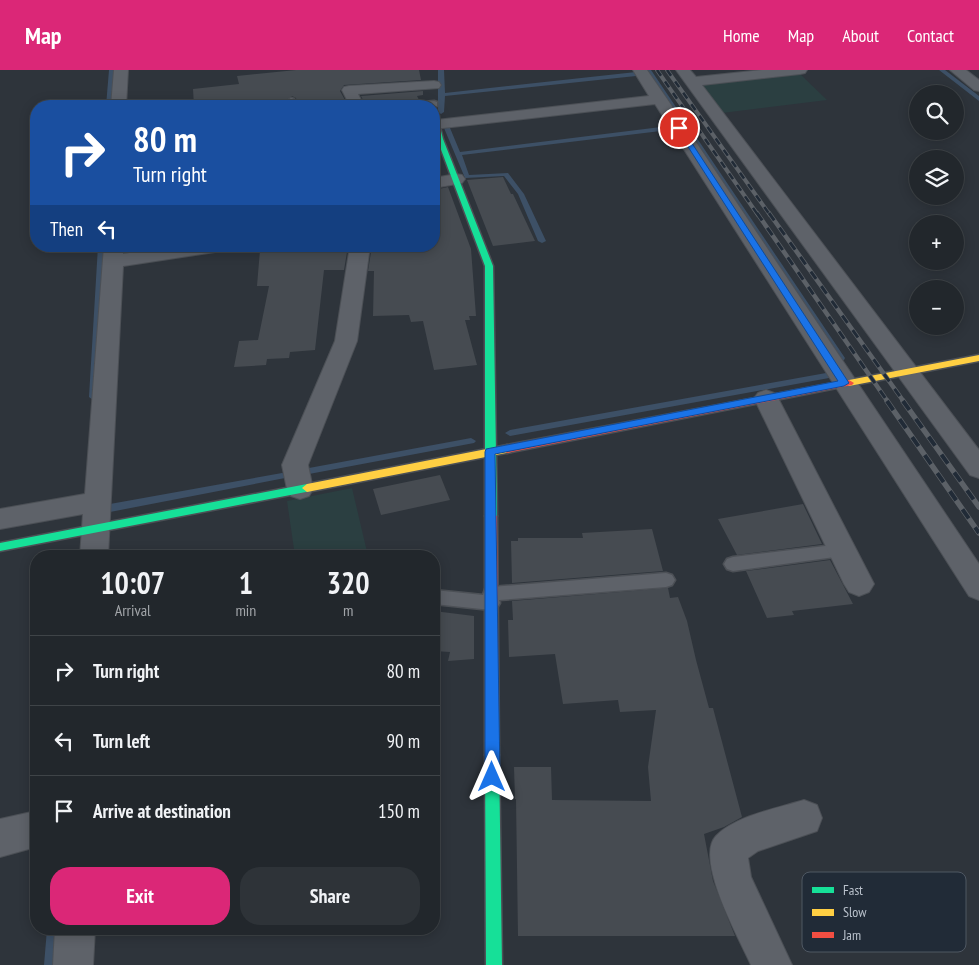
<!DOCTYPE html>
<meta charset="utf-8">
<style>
:root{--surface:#22272c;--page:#2e3338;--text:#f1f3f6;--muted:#a2a5a9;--line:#3f4448;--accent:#db2777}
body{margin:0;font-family:"PT Sans Narrow",sans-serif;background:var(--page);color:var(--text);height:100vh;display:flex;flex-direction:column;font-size:19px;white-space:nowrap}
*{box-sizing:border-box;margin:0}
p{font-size:16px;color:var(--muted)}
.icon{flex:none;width:28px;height:28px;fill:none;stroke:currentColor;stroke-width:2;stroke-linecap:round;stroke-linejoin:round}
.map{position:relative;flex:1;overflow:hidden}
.panel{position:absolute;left:30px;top:480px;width:410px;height:385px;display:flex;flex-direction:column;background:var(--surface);border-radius:20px;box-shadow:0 2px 12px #0003,0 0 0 1px var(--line)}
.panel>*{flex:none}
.hud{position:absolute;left:30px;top:30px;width:410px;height:152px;border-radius:20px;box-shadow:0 2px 12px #0003,0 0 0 1px var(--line);background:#1a4fa0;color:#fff;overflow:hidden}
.fabs{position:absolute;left:909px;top:15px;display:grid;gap:10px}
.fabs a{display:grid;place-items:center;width:55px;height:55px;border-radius:50%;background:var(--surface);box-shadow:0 2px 12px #0003,0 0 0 1px var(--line);font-size:25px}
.pin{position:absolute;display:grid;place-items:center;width:42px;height:42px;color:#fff;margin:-21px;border:2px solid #fff;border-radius:50%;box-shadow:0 1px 5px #0007}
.me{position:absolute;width:55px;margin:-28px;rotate:0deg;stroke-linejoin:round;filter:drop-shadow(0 0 4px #0008)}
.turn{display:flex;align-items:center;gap:18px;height:105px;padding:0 20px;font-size:22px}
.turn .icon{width:65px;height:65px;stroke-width:2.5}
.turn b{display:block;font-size:35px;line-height:42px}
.then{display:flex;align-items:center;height:48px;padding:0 20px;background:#0003;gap:10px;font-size:19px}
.eta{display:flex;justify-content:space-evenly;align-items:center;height:85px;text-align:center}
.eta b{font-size:30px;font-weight:800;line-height:35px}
.button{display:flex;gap:10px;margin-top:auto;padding:10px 20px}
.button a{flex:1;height:58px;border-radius:20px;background:var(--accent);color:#fff;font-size:20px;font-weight:800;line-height:58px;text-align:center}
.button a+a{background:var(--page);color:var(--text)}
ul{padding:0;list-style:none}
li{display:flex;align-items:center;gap:15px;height:70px;padding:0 20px;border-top:1px solid var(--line)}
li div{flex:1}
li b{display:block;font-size:19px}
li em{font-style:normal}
header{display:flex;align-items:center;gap:30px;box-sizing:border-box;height:70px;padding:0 25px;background:var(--accent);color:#fff}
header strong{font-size:24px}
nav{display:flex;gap:28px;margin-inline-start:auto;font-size:18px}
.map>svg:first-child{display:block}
</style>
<header>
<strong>Map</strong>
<nav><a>Home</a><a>Map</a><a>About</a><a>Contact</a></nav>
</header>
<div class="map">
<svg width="979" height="895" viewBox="0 0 979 895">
<rect width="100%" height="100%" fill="#2e343b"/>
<path fill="#2b3f41" d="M798,2l29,28 -105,13 -20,-27 3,-3z
M352,418l16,68h-73l-8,-55z"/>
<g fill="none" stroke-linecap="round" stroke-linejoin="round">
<path fill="#3d5066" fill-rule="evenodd" d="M109,0h6l-3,36h-6z
M438,0h6l1,23 191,-21 3,2 -3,2 -191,20 -1,16 -3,2 -3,-2z
M645,0h6l194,288 -1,2h-6z
M939,0h6l34,26v5z
M447,56l3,2 10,24 209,-26 3,2 -3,2 -207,25 7,20 39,-2 16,21 22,47 -4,2 -4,-2 -20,-47 -14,-18 -39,2 -21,-50z
M98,176h8l-9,151 -4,3 -4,-3z
M826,303l3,1v4l-319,58 -5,-3 5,-3z
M471,368l5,3 -2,2 -165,31 -5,-3 5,-3z
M282,403l3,1 2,2 -2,2 -175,34 -5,-4 5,-4z
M47,859h14l-3,36h-14z"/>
</g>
<path fill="#464b51" d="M296,0h123l2,10 -77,5 -4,6 5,9 -42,5 -1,-3h-5l-1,-4 -4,-2 -6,4v4l-21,2h-71l-1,-17 46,-5 -2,-8z
M423,21v4l-6,1 2,4 -37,4v-2l-17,2 -4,-8z
M503,107l8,17h2l22,47 -42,5 -26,-66z
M448,117l23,62 5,67h-7l1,4h-5l12,45 -43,5 -11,-49 -12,1 -2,-7 -36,1 1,-45h-6l4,-25h62v-56z
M280,176h68l-4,24h-20l-9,80 -25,2 -1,6 -22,1 -1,6 -32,2 5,-26 19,-1 11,-54h-12l3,-36 20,-2z
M440,405l10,25 -69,15 -8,-26z
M803,434l19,40 -85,11 -19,-36z
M652,459l11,42 -151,12 -1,-42h7v-3h65l-1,-5z
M830,490l23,44 -61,7 2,4 -27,3 -21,-47z
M668,518l2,10 8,-1 9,24 9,39 13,48h4l29,109 -18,10 -20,7 9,47 22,55h-217l-2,-137h-1l-1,-32h37l1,33 99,1 -3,-34 8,-57 -36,2 -2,-12 -55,4 -8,-50 -46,3 -1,-37h5l-1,-19z
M434,541l40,5v43l-26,2 2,-9 -16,-1z"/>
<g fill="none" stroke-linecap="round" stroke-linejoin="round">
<g stroke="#4c5056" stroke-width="3">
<path id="lane" d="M291,28l3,1 3,7h-8l-2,-5z
M434,31l3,1v4h-30l5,-3z
M842,474l6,1 2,5 -2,5 -6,1 -109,15 -6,-2 -3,-5 3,-5 6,-2z
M666,503l6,2 3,5 -3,5 -6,2 -167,13 1,3 -3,5 -6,2 -57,-6v-14l49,5 2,-6 6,-2z"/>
</g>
<g stroke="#4c5056" stroke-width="2">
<path id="street" d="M114,0h14l-2,36h-15z
M633,0h14l18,26 314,468v36l-10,-4 -314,-492 -221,25v-8l2,-1 213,-24z
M676,0h14l6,7 66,-7h45l-2,3 -5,1 -98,11 277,365v28l-9,-3z
M950,0h16l13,10v11l-5,-1z
M434,11l5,1 2,3 -2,3 -81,6 6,12h-14l-8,-16 2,-3 5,-1z
M456,104l6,1 3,4 -3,4 -28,5v-10z
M104,176h20l-1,8 53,-8h49l-3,4 -7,2 -92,14 -15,290h-28l3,-42 -83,15v-20l85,-15z
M350,176h20l-13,95 -49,124 5,24 -4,7 -9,3 -9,-3 -4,-7 -5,-24 53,-124z
M766,320l8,3 4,5 96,186 -5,8 -10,4 -10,-4 -5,-8 -90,-186 4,-5z
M804,730l13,5 5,13 -5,13 -59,20 -10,7 3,19 41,88h-41c-11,-25 -57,-106 -35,-129 19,-20 62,-28 88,-36z
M36,741v36l-36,10v-38z
M55,859h40l-2,36h-40z"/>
</g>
<g stroke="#4c5056" stroke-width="3">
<path id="fast" d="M434,43l3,2 6,24 50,127 4,250 -6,4 -6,-4v-250l-48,-127 -3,-12z
M307,414l4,1 1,3 -1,3 -311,60v-8z
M492,678l5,2 2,5 3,210h-16l-1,-210 2,-5z"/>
</g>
<g stroke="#4c5056" stroke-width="3">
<path id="slow" d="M979,285v6l-130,25 -5,-3 5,-3z
M507,375l5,4 -1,3 -204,40 -5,-4 5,-4z"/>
</g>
<g stroke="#4c5056" stroke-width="3">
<path id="jam" d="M849,310l5,3 -2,2 -345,68 -5,-4 5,-4z
M491,442l6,4 2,239 -2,5 -5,2 -5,-2 -2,-5v-239z"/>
</g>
<use href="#lane" fill="#5e6269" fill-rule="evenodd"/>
<use href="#street" fill="#5e6269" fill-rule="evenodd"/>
<use href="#fast" fill="#16e098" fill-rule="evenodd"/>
<use href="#slow" fill="#ffcf43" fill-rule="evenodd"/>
<use href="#jam" fill="#f24e42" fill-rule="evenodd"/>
<g stroke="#5c6167" stroke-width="4">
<path id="rail-far2" d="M657,0l101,145
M667,0l103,145"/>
</g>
<g stroke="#5c6167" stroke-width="4.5">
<path id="rail-far1" d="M757,143l131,189
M769,143l135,189"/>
</g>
<g stroke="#5c6167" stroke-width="5.5">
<path id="rail" d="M887,331l92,132
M903,331l76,106"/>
</g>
<use href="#rail-far2" stroke="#212b37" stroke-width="2.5" stroke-dasharray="7" stroke-linecap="butt"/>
<use href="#rail-far1" stroke="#212b37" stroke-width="3" stroke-dasharray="9" stroke-linecap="butt"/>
<use href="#rail" stroke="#212b37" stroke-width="4" stroke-dasharray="11" stroke-linecap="butt"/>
</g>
<path fill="#1a73e8" stroke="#114b97" d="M677,57l5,1 167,255 -5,3 -349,68 5,323 -2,5 -6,2 -5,-2 -2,-5v-325l1,-3 352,-68 -162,-253z"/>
<rect x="802" y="802" width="164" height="80" rx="8" fill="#212b37" stroke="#4f5863" stroke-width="1"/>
<rect x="812" y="817" width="22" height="6" fill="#16e098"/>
<rect x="812" y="839" width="22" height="7" fill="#ffcf43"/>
<rect x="812" y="862" width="22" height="6" fill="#f24e42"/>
<g font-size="14" fill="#b9c1cb">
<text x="843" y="825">Fast</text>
<text x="843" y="847">Slow</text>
<text x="843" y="870">Jam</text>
</g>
</svg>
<div class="fabs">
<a><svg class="icon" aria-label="search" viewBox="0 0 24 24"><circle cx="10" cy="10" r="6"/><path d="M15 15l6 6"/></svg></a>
<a><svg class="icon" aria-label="layers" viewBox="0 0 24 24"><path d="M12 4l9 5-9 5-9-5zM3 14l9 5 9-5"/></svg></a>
<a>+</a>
<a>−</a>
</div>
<div class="pin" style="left:679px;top:58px;background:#d93025"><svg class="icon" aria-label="arrive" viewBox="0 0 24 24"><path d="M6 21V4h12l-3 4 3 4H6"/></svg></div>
<svg class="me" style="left:492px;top:707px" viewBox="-20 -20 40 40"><path d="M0-17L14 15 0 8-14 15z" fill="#1a73e8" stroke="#fff" stroke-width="4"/></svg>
<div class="hud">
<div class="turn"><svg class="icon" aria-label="right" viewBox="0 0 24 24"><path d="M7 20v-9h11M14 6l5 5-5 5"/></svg><div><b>80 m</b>Turn right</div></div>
<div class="then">Then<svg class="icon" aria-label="left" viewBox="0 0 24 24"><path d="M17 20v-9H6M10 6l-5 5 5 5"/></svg></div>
</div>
<section class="panel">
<div class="eta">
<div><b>10:07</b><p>Arrival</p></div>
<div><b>1</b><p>min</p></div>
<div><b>320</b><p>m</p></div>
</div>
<ul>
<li><svg class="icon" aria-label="right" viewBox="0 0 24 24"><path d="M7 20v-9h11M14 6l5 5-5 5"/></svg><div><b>Turn right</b></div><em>80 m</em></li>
<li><svg class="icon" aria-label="left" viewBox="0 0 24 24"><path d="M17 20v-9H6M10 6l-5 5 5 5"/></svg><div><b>Turn left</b></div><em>90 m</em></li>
<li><svg class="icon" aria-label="arrive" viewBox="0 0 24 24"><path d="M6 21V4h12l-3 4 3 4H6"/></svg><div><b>Arrive at destination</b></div><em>150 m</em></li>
</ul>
<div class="button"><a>Exit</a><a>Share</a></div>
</section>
</div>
